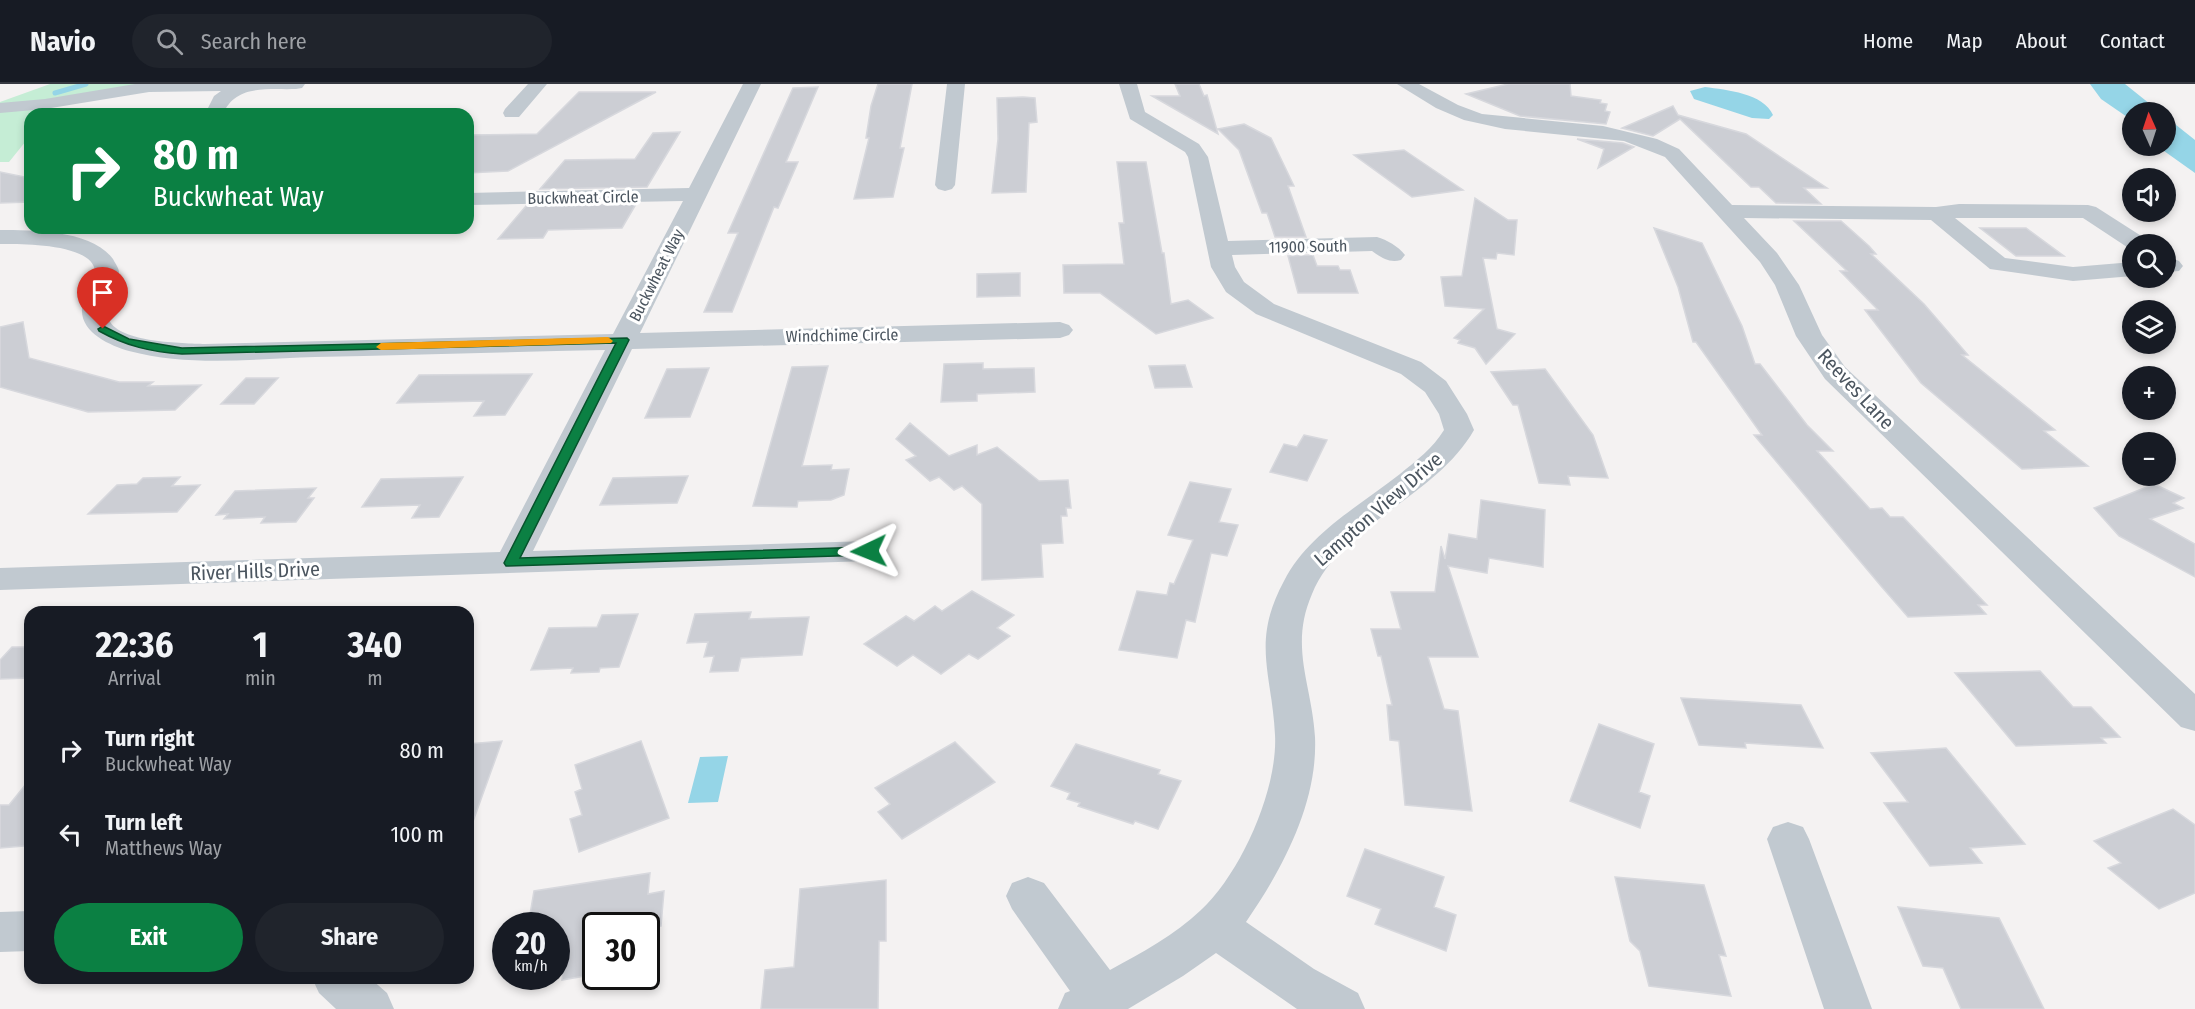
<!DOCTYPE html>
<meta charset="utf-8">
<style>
:root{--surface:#171b24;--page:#20242c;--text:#f1f3f6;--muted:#9ea1a6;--line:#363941;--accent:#0b8043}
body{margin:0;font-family:"Fira Sans Condensed",sans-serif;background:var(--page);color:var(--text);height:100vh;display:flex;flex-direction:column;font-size:22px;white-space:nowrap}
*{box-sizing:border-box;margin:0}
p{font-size:20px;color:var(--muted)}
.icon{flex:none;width:33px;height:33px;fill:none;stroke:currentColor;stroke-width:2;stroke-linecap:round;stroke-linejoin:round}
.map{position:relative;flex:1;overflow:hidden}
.panel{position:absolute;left:24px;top:522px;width:450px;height:378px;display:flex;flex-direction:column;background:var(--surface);border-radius:18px;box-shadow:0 3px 9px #0003}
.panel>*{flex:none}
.top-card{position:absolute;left:24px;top:24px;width:450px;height:126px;border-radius:18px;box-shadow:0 3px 9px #0003;background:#0b8043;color:#fff;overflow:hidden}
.needle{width:39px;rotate:357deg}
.fabs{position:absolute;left:2122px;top:18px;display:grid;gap:12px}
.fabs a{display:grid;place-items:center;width:54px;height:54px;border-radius:50%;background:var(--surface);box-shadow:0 3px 9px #0003;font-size:30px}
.speed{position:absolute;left:492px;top:828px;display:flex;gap:12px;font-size:30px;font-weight:700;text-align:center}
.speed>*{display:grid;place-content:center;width:78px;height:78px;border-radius:50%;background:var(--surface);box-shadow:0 3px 9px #0003;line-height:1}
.speed small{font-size:15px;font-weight:400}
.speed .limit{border:3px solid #111;border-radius:9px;background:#fff;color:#111}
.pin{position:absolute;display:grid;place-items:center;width:51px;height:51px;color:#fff;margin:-62px -26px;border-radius:50% 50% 50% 0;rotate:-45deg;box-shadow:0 0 6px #0007}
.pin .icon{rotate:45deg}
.me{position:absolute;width:66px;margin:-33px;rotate:268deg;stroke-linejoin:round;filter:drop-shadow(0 0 4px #0008)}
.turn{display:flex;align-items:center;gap:21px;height:126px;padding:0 30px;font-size:27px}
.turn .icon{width:78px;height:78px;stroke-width:2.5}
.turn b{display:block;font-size:42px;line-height:51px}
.eta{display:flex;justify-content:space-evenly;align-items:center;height:102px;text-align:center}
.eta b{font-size:36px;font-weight:700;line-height:42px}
.cta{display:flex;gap:12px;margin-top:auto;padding:12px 30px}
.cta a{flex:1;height:69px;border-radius:36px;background:var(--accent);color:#fff;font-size:24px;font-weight:700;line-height:69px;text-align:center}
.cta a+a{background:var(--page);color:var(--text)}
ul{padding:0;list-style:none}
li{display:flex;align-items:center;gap:18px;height:84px;padding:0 30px}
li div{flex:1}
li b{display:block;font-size:22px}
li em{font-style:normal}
header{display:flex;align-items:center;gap:36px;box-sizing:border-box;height:84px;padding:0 30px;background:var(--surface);border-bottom:2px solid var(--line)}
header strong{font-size:28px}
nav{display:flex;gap:33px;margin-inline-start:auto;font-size:21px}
.search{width:420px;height:54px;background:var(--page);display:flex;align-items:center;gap:15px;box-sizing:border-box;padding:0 21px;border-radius:33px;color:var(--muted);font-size:22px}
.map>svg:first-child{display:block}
</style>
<header>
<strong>Navio</strong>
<div class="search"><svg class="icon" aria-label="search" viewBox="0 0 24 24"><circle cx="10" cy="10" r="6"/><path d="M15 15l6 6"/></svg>Search here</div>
<nav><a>Home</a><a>Map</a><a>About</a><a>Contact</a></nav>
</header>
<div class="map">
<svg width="2195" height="925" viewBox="0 0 2195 925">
<rect width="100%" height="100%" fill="#f4f2f2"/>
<path fill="#c5edd5" d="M50,0h104l-113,24 -3,6h-8v22l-21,26h-9v-60z"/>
<path fill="#95d5e7" d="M2090,0h35l35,28h-27v9l-32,-22z
M1705,3c22,3 58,6 68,28l-4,4 -17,-1 -58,-19 -4,-8z
M2166,33l29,23v33l-38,-27h9z
M728,672l-10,46 -30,1 12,-46z"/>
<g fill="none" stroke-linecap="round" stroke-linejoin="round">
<path stroke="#95d5e7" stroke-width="5" d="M55,9l31,-9"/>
</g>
<path fill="#ccced4" stroke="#d7d8dd" stroke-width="1.5" d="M878,0h34l-12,64h4l-11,49 -39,2 15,-61h-3l5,-32z
M1175,0h24l5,12 3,-1 11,39 -66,-38h28z
M1508,0h62l1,12 30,4 -1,3 7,1 -2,7 5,1 -4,12 -86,-8 -54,-22z
M818,3l-32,75h12l-20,46 -4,-1 -42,105h-28l34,-79h-10l65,-145z
M579,8h77l-148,79 -40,2v-38l69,-1z
M1023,13l12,1 2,24 -8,1 -3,69 -34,1 6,-54 -1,-41z
M1673,22l5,9 68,19 81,54h-23l17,16 -45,-1 -17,-16h-8l-71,-68 -27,17 -31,-8z
M1244,40l27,14 23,48h-6l18,51h-31l-8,-24h-5l-23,-63 -21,-21z
M680,48l-33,55 -107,2 25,-29 70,-1 18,-26z
M1577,55l46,4 11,4 -36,21 6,-19z
M1404,66l59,40 -51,7 -58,-42z
M1117,78h29l16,91h2l7,51 17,-4 25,18 -57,16 -56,-41h-36l-1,-28 61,-1 -5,-41h5z
M0,88l30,6v24l-30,1z
M1475,114l33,22h9l-3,35 -17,-2 -1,6 -13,-1 14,71 18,5 -29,30 -11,-16 -17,-5 2,-3 -6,-2 30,-29 -39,-3 -4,-29 21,-1z
M636,120l-14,24 -74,2 -5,8 -45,1 28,-33z
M1794,137h47l28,25 7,8h-5l53,50 44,51h-6l93,75 -11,1 44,35 -66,3 -101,-86 -56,-73h13l-38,-39h7z
M1654,144l48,15 40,83 13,38h5l47,61 26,26h-16l53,58 12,-1 8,9h13l84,88h-9l8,9 -78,3 -27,-31 -127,-151h8l-66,-93h-3l-15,-55z
M1980,144h46l38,28h-48z
M1313,171l4,11h21l2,4h10l8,23h-60l-10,-37z
M1020,189v23l-43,1v-23z
M23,238l6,36 90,24h34l-5,4 53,-1 -26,25 -87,2 -88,-25v-60z
M983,279v6l51,-1 1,24 -58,2v7l-36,1 3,-38z
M1185,281l7,22 -37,1 -6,-22z
M828,282l-26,100 30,-1 -1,5 18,-1 -5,26 -13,5 -33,1 -1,6 -44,-1 39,-139z
M709,284l-19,49 -45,1 22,-49z
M1545,285l48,66 15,43 -40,-2 2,9 -31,-2 -21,-78h-5l-22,-33z
M532,290l-27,41 -31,1 10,-15 -87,2 22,-28z
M246,294h32l-24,26h-33z
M910,339l39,33 28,-11v10l20,-8 42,34 29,-1 3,28h-5l1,8h-6l2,27 -22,1 2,33 -61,3v-76l-20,-18 -8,4 -15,-13 -9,4 -24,-21 10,-4 -20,-17z
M1304,351l23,5 -20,41 -37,-9 14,-28 13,3z
M688,392l-11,27 -77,2 13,-27z
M180,393l-8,9 28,-1 -23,27 -89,2 29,-29 20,-1 6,-6z
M463,393l-24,40 -27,1 8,-13 -58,2 19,-28z
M1190,398l41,7 -12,33 19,3 -11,31 -16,-3 -16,69 -9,-2 -9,38 -58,-8 18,-59 30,4 3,-12 4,1 19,-44 -25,-5z
M2154,400l30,14 -11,5 10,5 -33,11 45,25v33l-76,-41 -25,-28z
M316,404l-8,10h6l-18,24 -35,1 4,-6 -41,2 4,-5 -12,1 19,-24z
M1481,416l64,10 -2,57 -54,-9 -2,15 -39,-7 30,91h-50l16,52 14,2 14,100 -67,-6 -6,-64 -9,-1 -3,-35h5l-11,-49h-3l-7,-27h30l-10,-37h44l6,-46 4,13 4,-25 28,5z
M972,507l42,24 -17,13 13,8 -32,23 -9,-5 -28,20 -28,-19 -16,11 -33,-22 42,-28 8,5 21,-15 7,5z
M751,528l-2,7 60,-2 -7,38 -61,3 -3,13 -28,1 4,-16 -10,1 4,-15 -21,1 8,-29z
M638,530l-19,53 -19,1 -1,4 -28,1 2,-5 -42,2 18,-42 48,-1 5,-12z
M12,563h18v31l-30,1v-19z
M2040,587l33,36h18l29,30 -19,1 5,5 -90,3 -61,-73z
M1681,614l120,7 22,43 -78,-5 1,5 -47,-3z
M1599,640l55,20 -15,48 11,4 -10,32 -70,-27z
M502,657l-31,86h-3v-83z
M641,657l28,77 -90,34 -9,-33 12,-4 -7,-23 7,-3 -7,-24z
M955,658l40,40 -93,57 -24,-27 12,-8 -15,-16z
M1076,660l84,26 -2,4 23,7 -23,48 -23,-8 -2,3 -55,-18 2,-3 -13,-4 3,-6 -19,-7z
M1946,664l79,96 -55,4 12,15 -52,3 -46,-63 24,-1 -37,-49z
M30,695v59l-6,8 -24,2v-43h9z
M2173,725l22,16v68l-36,16 -51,-41 13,-5 -27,-22z
M1365,765l79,28 -10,30 22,8 -10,36 -71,-27 6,-15 -34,-13z
M650,789l-2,21 16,-3 -3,35h-65v48l-34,6 4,-28 -10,1v-27h-28l6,-35z
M1615,793l89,8 22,71 -7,-1 12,41 -82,-10 -9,-35 -10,-10z
M886,796v61h-7l-1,68h-117l4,-39 29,-3 6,-78z
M1898,823l101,11 45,91h-83l-18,-41 -20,-2z"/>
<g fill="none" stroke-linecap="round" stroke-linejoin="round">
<path fill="#c1c9d0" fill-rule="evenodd" d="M135,0h170l-3,4 -6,1c-29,1 -60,-5 -73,25h-18l9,-18 7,-5 -72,1 -104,17 -45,4v-10l45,-4z
M528,0h19l-28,33h-14l-2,-4 2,-4z
M743,0h18l-121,249 420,-11 9,3 4,5 -4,5 -9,3 -428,11 -99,202 336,-10 12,3 5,7 -5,7 -12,3 -869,29v-22l500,-16 105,-202c-97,2 -194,5 -290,7 -61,2 -126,10 -186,-6 -21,-6 -56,-22 -45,-51 4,-9 12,-18 11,-29 -3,-28 -75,-27 -95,-27v-14c33,0 92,0 113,29 3,6 7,10 6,17 -2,15 -17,28 -10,44 11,23 74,23 96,24l408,-10 70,-133 -214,4 -1,-12 221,-5z
M947,0h18l-10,101 -3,4 -7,2 -7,-2 -3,-4z
M1119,0h18l8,28 54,32 9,13 20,84 149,-4c10,3 21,9 28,18l-4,5c-12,3 -19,-2 -29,-9l-140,4 3,12 9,15 30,22 147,58 25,19 21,33 7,16c-39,68 -133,94 -162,164 -23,53 0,90 3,143 3,66 -33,133 -69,185l68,47 44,24 7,16h-68l-81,-56 -33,23 -55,33h-70l7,-16 5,-2 -58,-82 -6,-13 6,-13 16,-6 16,6 66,87c31,-17 65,-35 91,-60 40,-37 77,-121 74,-175 -3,-62 -24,-93 9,-154 24,-47 75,-75 116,-107 16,-13 33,-26 44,-44l-5,-16 -14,-22 -24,-18 -145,-60 -30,-22 -15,-25 -23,-110 -3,-5 -55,-33z
M1397,0h22l39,21 24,9 121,12 54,13 22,10 53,56 204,2 23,-3 129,1 8,2 50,32 3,5h-16v6l-3,-1 -47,-31h-128l50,40 68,9 60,-5v14l-60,5 -83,-12 -59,-49 -187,-2 33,35 22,32 23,50 23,32 350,327v37l-14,-4 -356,-348 -29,-43 -21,-51 -15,-23 -95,-105 -41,-16 -119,-12 -41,-9 -28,-12z
M2166,172l13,5 4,5 -4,5 -13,1z
M1788,738l15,5 6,12 63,170h-48l-57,-170 6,-12z
M30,827v40l-30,1v-40z
M312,894h58l17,15 7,16h-58l-17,-16z"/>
</g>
<path fill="#0b8043" stroke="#07532c" stroke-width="1.5" d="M103,242l26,13 53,9 445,-10 2,2 -109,218 349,-11 7,4 -7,4 -363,11 -2,-3 112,-220 -434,11c-31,-2 -56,-8 -83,-23l-1,-2z"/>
<path fill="#f59e0b" d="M608,253l5,4 -2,2 -230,7 -5,-3 5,-4z"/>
<g text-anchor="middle" stroke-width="6" stroke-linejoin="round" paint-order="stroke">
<g font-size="16" fill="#4b555f" stroke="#fff">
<text transform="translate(583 113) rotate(-1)" y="6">Buckwheat Circle</text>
<text transform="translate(1308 162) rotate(-1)" y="6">11900 South</text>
<text transform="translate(656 191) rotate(-63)" y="6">Buckwheat Way</text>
<text transform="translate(842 251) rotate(-1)" y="6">Windchime Circle</text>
</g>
<g font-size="20" fill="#4b555f" stroke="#fff">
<text transform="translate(1856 305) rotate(47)" y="7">Reeves Lane</text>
<text transform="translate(1378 425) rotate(-41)" y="7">Lampton View Drive</text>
<text transform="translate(255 487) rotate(-2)" y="7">River Hills Drive</text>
</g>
</g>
</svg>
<div class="fabs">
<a><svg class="needle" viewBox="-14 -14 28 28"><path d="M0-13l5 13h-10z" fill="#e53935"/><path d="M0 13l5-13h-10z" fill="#9ea1a6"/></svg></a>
<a><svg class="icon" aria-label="sound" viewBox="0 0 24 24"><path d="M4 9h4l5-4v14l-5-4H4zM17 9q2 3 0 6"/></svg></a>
<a><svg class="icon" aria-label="search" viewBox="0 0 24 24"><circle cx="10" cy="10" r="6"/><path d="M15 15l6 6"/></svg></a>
<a><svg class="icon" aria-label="layers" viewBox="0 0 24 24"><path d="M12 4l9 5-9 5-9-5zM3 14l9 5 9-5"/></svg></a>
<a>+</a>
<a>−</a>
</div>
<div class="speed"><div>20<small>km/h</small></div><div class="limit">30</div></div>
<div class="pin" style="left:103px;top:245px;background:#d93025"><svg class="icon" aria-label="arrive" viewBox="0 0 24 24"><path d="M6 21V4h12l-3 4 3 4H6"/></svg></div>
<svg class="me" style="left:869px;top:467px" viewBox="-20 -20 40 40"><path d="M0-17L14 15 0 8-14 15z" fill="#0b8043" stroke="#fff" stroke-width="4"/></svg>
<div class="top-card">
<div class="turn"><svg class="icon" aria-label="right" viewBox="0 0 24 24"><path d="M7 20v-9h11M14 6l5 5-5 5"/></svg><div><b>80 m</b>Buckwheat Way</div></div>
</div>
<section class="panel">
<div class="eta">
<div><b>22:36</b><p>Arrival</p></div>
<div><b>1</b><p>min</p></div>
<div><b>340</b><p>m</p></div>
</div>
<ul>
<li><svg class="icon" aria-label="right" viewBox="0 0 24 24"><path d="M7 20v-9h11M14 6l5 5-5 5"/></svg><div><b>Turn right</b><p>Buckwheat Way</p></div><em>80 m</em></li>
<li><svg class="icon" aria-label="left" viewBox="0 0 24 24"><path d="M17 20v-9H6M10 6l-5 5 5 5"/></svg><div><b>Turn left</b><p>Matthews Way</p></div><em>100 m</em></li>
</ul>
<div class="cta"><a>Exit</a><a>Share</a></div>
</section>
</div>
